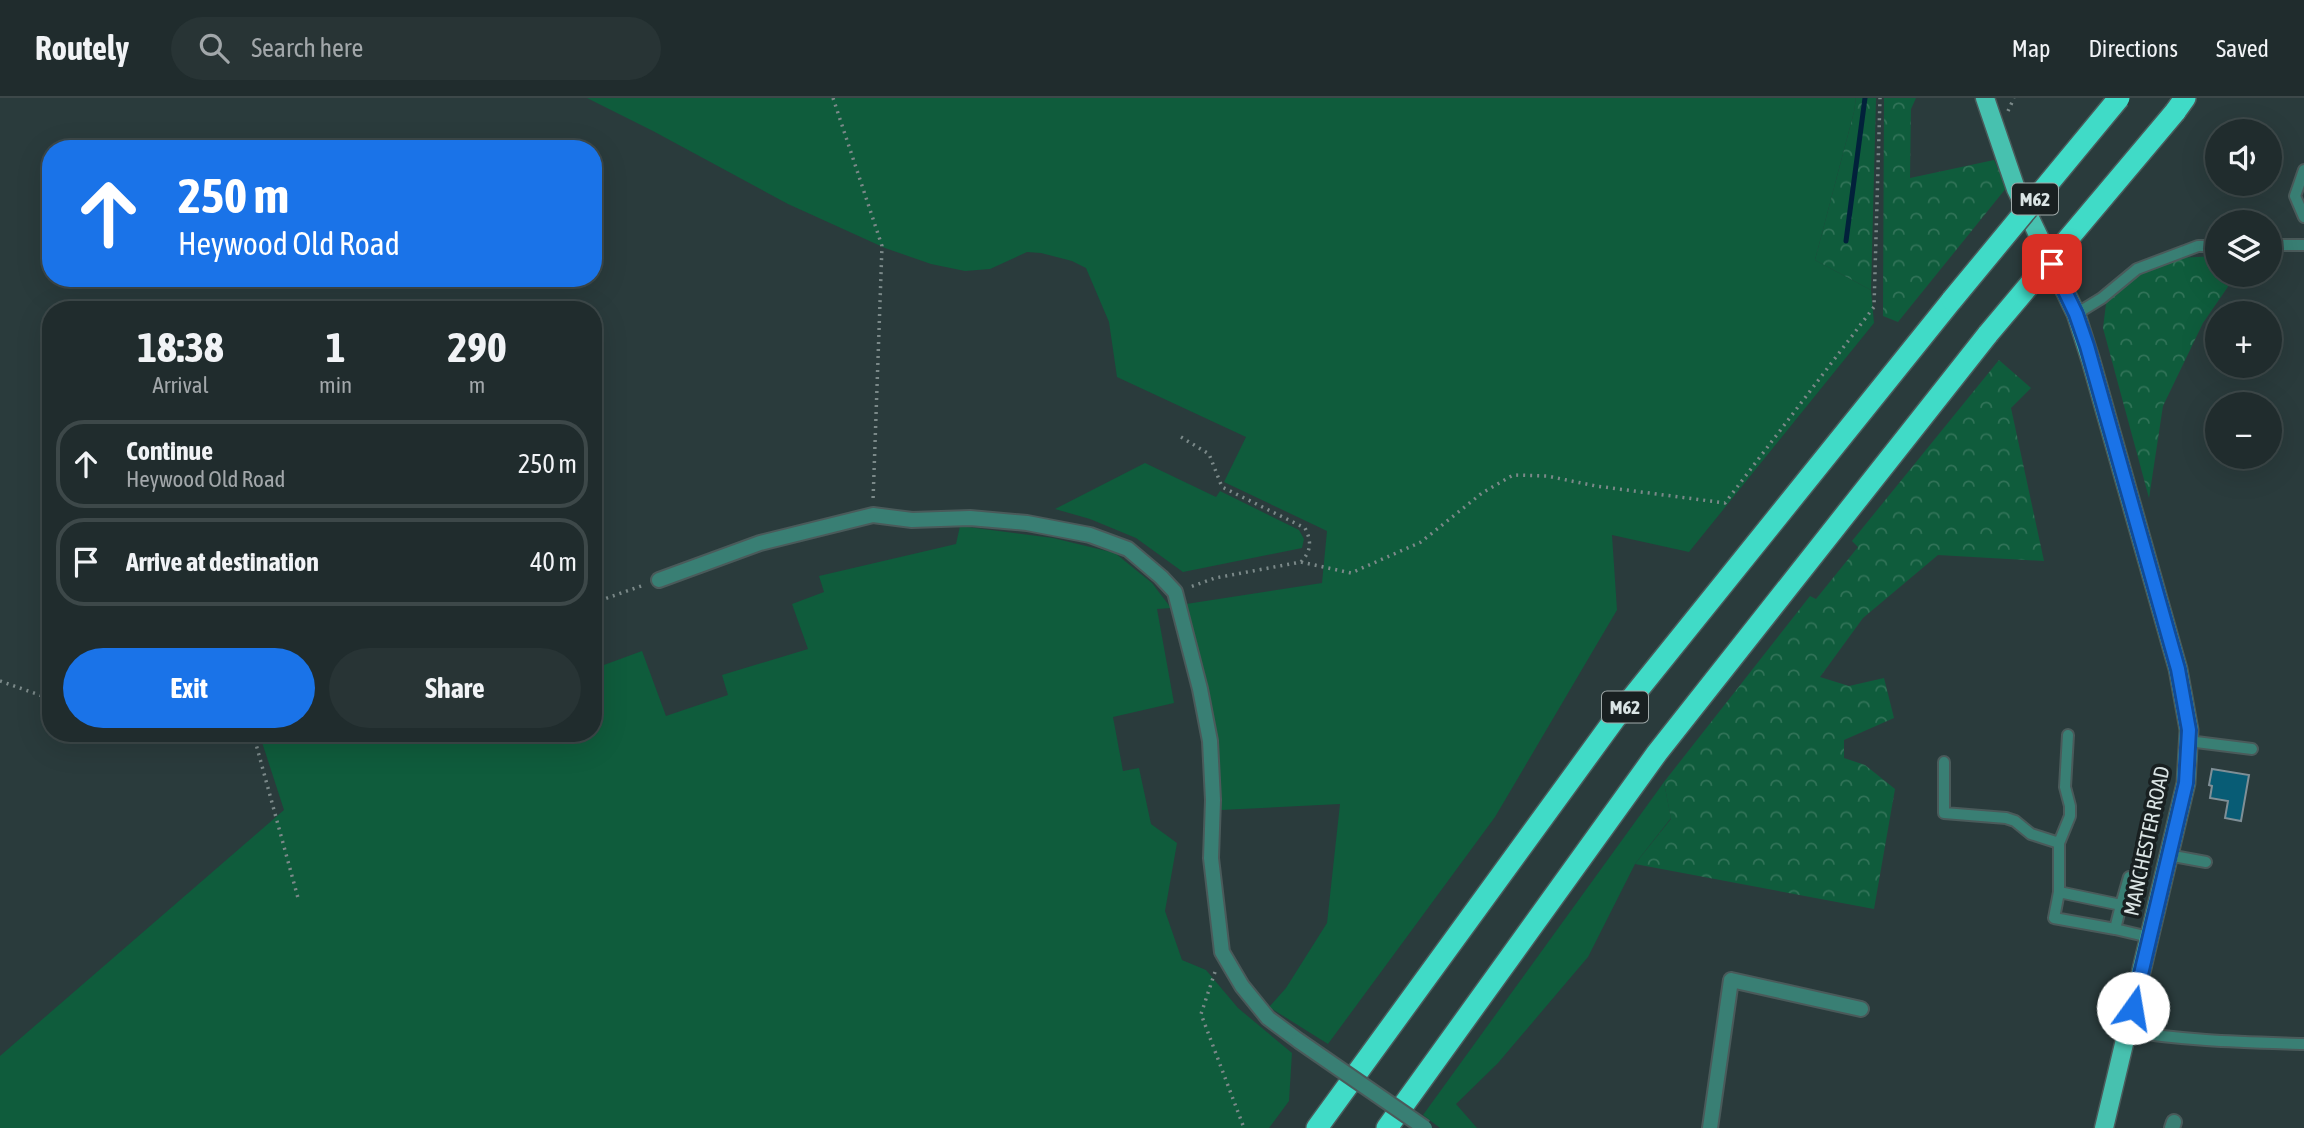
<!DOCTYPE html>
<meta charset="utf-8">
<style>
:root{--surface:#202c2d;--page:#283435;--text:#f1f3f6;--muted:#a2a7aa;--line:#3d4849;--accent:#1a73e8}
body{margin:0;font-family:"Asap Condensed",sans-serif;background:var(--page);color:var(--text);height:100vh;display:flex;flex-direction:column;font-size:26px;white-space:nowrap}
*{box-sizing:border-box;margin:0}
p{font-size:23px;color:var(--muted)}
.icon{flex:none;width:38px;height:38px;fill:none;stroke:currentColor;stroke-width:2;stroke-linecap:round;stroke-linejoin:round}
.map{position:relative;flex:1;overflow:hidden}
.details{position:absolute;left:42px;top:203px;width:560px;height:441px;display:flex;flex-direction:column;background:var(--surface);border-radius:28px;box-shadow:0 7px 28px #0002,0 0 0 2px var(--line)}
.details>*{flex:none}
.hud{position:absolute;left:42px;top:42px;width:560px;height:147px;border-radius:28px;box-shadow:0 7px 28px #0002,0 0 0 2px var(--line);background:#1a73e8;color:#fff;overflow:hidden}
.controls{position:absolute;left:2205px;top:21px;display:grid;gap:14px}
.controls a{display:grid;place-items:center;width:77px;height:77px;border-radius:50%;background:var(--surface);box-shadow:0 7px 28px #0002,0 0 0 2px var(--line);font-size:35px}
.pin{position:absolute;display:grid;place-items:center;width:60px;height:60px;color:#fff;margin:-30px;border-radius:14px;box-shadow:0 4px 10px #0006}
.me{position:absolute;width:77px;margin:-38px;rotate:13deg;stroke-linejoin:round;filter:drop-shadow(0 0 5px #0008)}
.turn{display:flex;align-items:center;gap:24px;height:147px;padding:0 21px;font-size:32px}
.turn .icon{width:91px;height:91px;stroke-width:2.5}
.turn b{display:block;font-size:49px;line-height:60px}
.eta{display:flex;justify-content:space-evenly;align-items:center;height:119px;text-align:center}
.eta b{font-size:42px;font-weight:700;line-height:49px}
.button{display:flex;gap:14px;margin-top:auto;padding:14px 21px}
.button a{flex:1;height:80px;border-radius:42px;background:var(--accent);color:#fff;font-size:28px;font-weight:700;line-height:80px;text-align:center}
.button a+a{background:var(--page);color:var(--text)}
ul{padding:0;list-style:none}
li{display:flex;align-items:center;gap:21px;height:88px;margin:0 14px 10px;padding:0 7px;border:4px solid var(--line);border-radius:28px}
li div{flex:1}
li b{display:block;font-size:26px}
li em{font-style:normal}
header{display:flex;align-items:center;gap:42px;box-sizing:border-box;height:98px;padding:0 35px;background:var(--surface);border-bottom:2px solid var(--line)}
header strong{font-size:33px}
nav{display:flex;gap:38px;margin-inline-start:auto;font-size:24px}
.search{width:490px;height:63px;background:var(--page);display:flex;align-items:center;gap:18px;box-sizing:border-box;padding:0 24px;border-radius:38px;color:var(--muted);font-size:26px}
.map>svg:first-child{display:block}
</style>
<header>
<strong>Routely</strong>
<div class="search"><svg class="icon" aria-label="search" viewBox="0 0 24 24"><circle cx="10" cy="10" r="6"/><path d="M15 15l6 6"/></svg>Search here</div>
<nav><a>Map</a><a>Directions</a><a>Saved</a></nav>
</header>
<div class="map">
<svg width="2304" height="1030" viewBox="0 0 2304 1030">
<defs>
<pattern id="forest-crowns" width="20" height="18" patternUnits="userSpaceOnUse" patternTransform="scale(1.75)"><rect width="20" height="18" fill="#0f5c3c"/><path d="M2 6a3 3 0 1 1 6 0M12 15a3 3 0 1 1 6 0" fill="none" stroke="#317358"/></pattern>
</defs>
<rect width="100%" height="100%" fill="#2a3b3c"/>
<path fill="#0f5c3c" d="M587,0h1269l-2,14 -39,148 56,30 3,33 -185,229 -77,-17 5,75 -122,207 -167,227 -59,-37 17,-19 41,-65 13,-119 -119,6 -5,-66 -10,-66 -20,-74 136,-21 5,-52 -103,-49 22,-45 -129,-60 -8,-55 -23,-54 -14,-7 -31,-8 -14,-1 -37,17 -25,2 -34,-7 -46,-16 -97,-44 -135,-73z
M1145,365l71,34 4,-6 79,39 5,9 -2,9 -119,24 -47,-34 -46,-19 -35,-10z
M960,428l93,12 62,15 37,30 19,25 -14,1 17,94 -61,14 10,54 16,-3 12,56 26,19 -12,68 17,49 24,10 32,38 54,45 -3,48 -20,27h-1269v-72l284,-246 -25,-77h334v-64l49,-18 24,65 62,-21 -6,-20 86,-26 -16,-45 32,-12 -5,-16 137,-32z
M1664,684l7,36 -36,46 -47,93 -90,106 -42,41 21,24h-37l-17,-13z"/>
<path fill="url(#forest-crowns)" d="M1856,0h20l-5,192 -56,-30 39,-148z
M1884,0h32l-5,11 -1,69 84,-18 13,27 -109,135 -15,-6z
M2217,158v19h19l-33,48 -40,83 -14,92 -46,-170 3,-24 14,-18 23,-15 34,-13z
M1999,262l32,28 -20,20 33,153 -106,-6 -75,63 -43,59 29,9 35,-8 10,40 -50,22v18l21,7 30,24 -21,120 -239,-45 36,-45 -7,-37 146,-186 6,3 42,-52 -6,-6z"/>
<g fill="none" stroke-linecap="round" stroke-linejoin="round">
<path stroke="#02213b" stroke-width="5" d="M1846,143l19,-143"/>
</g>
<path fill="#085c75" stroke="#7f8f96" stroke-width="2" d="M2212,671l37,6 -8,46 -16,-3 3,-17 -18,-3 2,-12 -3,-1z"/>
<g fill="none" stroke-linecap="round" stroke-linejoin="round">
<g stroke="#4a5a5a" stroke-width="14">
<path id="lane" d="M2304,72l-9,26 9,21
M2270,147h34
M2076,216l26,-16 35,-29 61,-23h19
M2188,643l64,8
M1944,664v51l62,5 9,3 16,13 28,9v49l62,13 -6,24 34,8
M2059,745l11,-27v-10l-5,-19 3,-52
M2168,757l38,7
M2059,794l-5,26 61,11
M2121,807l8,-28
M2127,933c58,10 118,11 177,13"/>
</g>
<g stroke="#4a5a5a" stroke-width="18">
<path id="street" d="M659,482l101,-37 113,-28 39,5 58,-2 57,5 63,12 38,14 33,28 14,15 25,97 10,52 3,59 -2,58 11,94 20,34 26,32 31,23
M1710,1030l21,-148 130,29
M2172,1030l2,-6"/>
</g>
<g stroke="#4a5a5a" stroke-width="21">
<path id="primary" d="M1985,0l31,91 60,125 15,47 87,308 11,61 -3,53 -82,345"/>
</g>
<g stroke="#4a5a5a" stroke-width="24">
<path id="highway" d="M2175,14l10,-14
M1317,1030l297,-408 338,-420
M1387,1030l270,-375 331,-419"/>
</g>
<path stroke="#7b8989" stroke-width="3.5" stroke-dasharray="2 5" stroke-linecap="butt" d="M833,0l49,148 -9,255
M2008,13l6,-13
M1181,339l28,17 13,33 83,41c7,14 6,23 -4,34l-86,16 -25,9
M1301,464l50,11 70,-31 61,-49 31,-18 34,1 49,10 129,17 149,-196 6,-209
M593,505l51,-18
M0,583l51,18
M253,635l45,165
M1215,874l-14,42 43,114"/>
<use href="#lane" stroke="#397f74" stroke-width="10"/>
<use href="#street" stroke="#397f74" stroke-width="14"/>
<use href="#primary" stroke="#47c1af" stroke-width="18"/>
<use href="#highway" stroke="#40dbc7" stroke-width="21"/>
<g stroke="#4a5a5a" stroke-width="18" stroke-linecap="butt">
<path id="street-bridge" d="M1299,943l126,87"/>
</g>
<g stroke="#4a5a5a" stroke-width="24" stroke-linecap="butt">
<path id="highway-bridge" d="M1952,202l167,-202
M1988,236l187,-222"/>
</g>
<use href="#street-bridge" stroke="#397f74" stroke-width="14"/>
<use href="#highway-bridge" stroke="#40dbc7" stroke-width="21"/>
</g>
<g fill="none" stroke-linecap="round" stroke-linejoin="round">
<g stroke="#114b97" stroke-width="18">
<path id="route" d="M2052,166l24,50 11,32 91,323 11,61 -3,53 -53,225"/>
</g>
<use href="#route" stroke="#1a73e8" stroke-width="12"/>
</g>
<g text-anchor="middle" stroke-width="7" stroke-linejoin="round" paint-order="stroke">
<g fill="#192021" stroke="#a1aaaa" stroke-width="2">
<rect x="2012" y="85.5" width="46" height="31" rx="5"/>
<rect x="1602" y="593.5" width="46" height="31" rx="5"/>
</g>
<g font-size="19" font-weight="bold" fill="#dbe5e5">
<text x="2035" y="108">M62</text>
<text x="1625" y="616">M62</text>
</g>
<g font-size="21" fill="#dbe5e5" stroke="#192021">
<text transform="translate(2147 743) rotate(-78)" y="7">MANCHESTER ROAD</text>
</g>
</g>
</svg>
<div class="controls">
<a><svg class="icon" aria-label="sound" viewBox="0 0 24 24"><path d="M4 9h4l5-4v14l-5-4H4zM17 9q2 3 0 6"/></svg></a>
<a><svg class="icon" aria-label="layers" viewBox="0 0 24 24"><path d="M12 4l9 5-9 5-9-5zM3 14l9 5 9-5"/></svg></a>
<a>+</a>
<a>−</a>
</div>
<div class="pin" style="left:2052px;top:166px;background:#d93025"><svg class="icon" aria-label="arrive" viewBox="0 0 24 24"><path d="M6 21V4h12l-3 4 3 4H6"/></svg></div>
<svg class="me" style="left:2133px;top:910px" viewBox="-20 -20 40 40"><circle r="19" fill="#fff"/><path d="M0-13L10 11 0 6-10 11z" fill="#1a73e8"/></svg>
<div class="hud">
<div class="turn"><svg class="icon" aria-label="ahead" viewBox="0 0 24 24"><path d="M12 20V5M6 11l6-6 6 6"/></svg><div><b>250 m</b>Heywood Old Road</div></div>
</div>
<section class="details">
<div class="eta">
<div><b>18:38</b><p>Arrival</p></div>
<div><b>1</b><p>min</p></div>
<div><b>290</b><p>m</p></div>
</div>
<ul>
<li><svg class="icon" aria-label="ahead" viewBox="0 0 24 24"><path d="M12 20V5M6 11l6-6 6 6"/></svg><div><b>Continue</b><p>Heywood Old Road</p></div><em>250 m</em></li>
<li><svg class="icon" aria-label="arrive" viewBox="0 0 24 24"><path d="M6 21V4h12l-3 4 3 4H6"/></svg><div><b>Arrive at destination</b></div><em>40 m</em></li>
</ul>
<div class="button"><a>Exit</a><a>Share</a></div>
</section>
</div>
